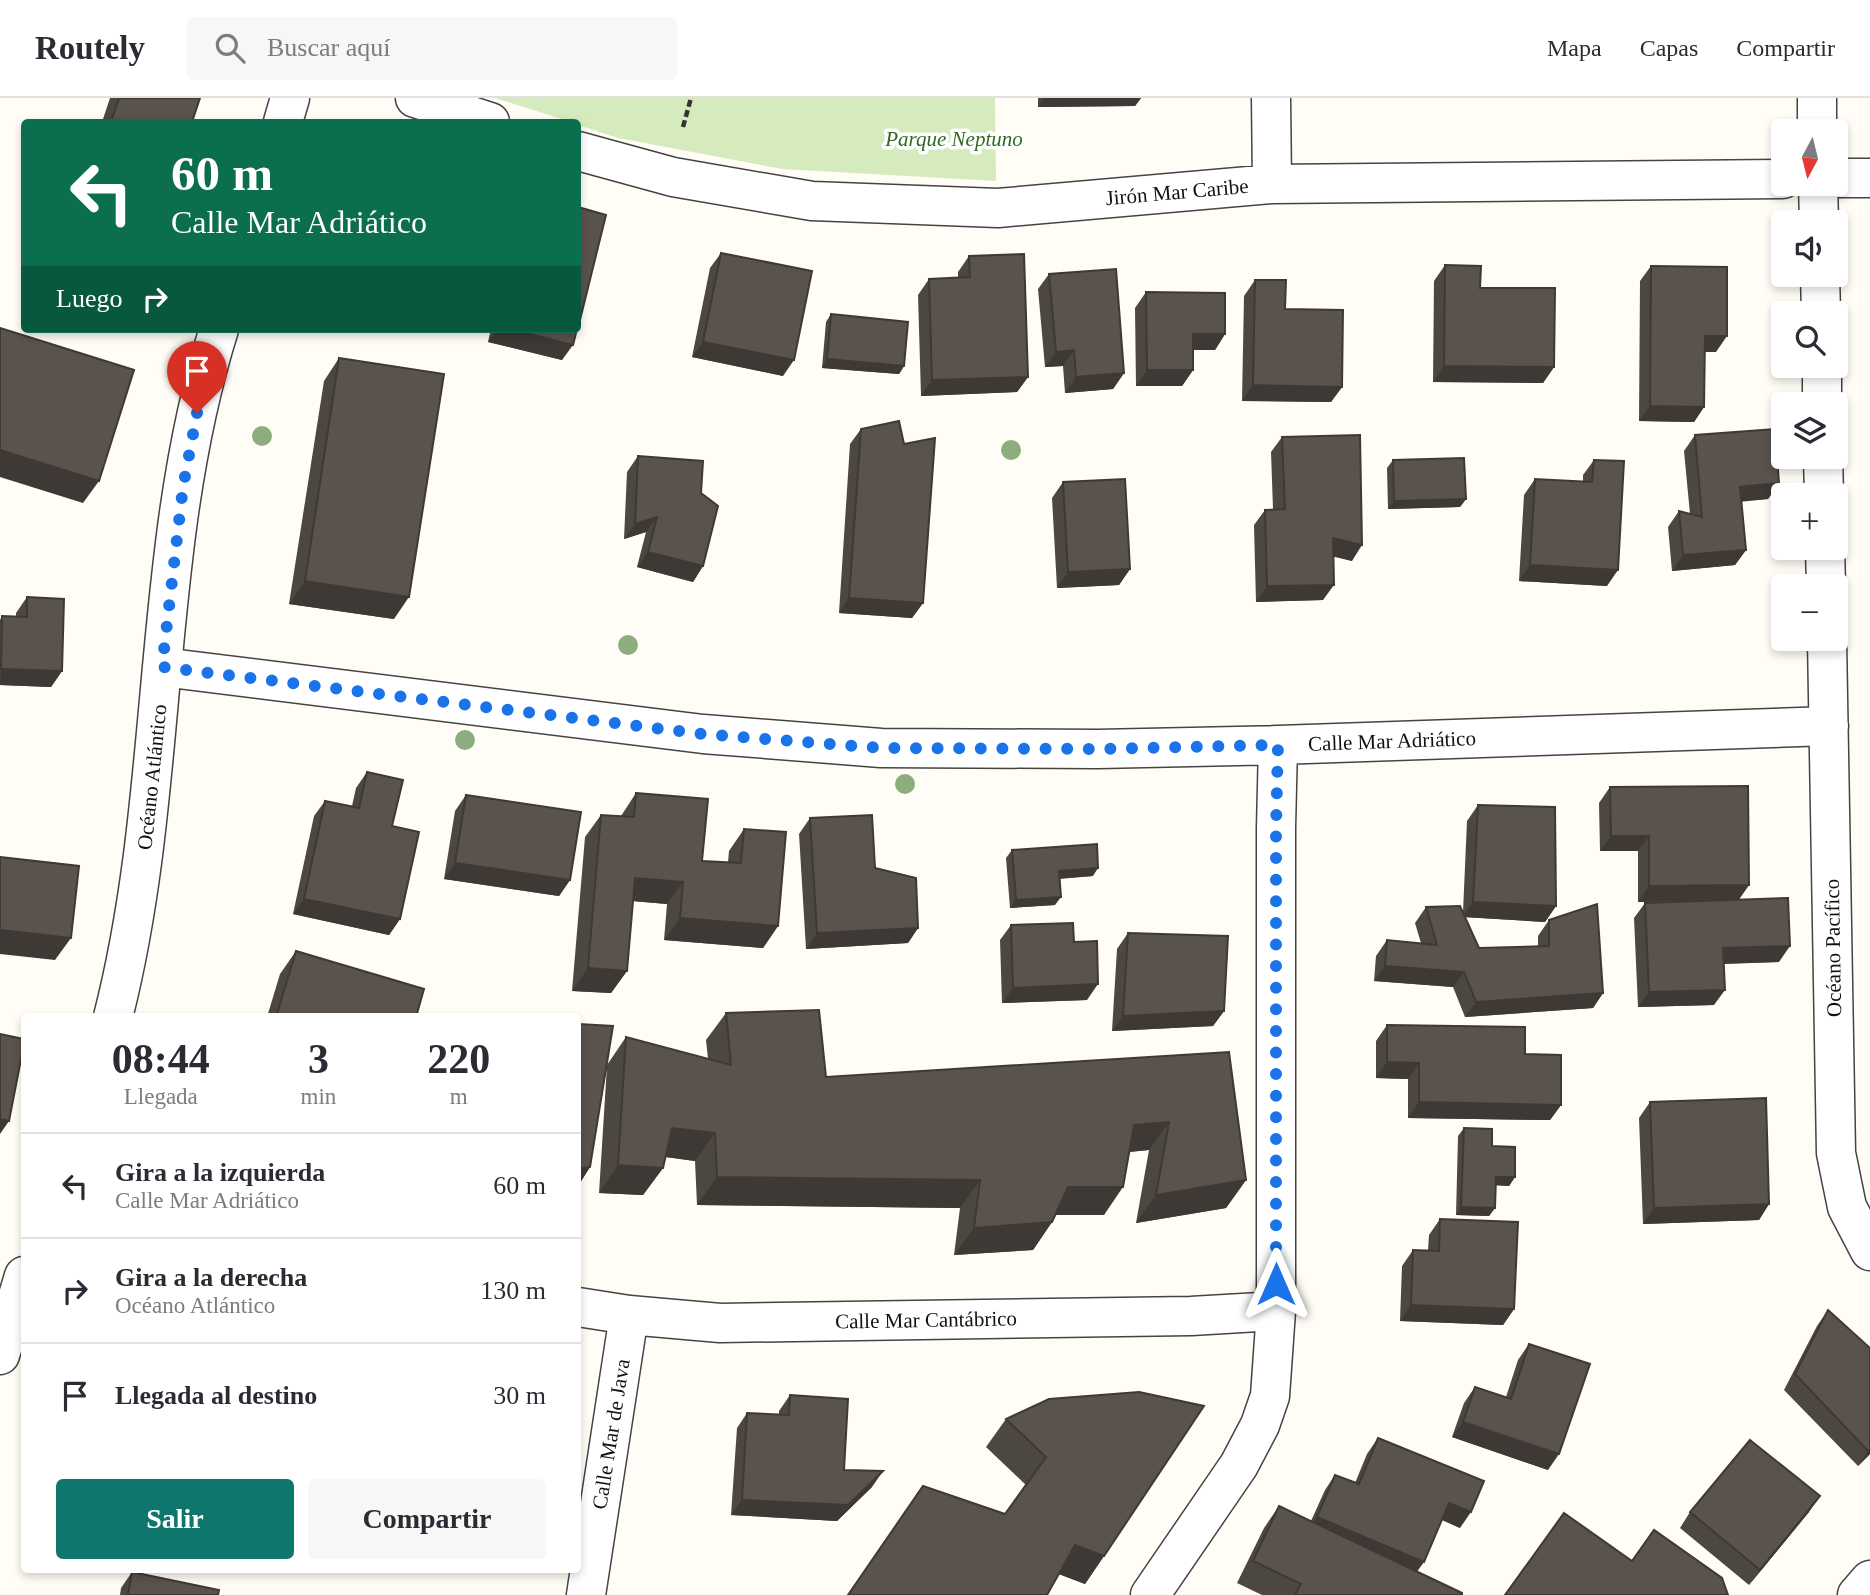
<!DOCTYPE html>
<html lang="es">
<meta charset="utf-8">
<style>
:root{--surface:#fff;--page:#f7f7f7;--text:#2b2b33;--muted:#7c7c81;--line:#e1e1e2;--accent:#0f766e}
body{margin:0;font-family:"Times New Roman",serif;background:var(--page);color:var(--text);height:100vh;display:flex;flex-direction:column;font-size:26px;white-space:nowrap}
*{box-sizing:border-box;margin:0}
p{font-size:23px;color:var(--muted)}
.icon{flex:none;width:38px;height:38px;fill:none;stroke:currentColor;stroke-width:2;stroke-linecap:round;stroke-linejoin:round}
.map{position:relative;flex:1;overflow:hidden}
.panel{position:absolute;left:21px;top:915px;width:560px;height:560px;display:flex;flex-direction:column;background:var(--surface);border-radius:7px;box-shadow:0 4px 10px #0003}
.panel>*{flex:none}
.hud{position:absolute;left:21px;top:21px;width:560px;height:214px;border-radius:7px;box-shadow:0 4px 10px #0003;background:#0b6e4f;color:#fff;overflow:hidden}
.needle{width:46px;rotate:187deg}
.controls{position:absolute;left:1771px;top:21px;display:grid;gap:14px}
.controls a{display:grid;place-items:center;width:77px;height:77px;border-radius:7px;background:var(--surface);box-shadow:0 4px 10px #0003;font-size:35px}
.pin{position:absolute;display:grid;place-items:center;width:60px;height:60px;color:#fff;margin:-72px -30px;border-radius:50% 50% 50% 0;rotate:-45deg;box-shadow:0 0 7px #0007}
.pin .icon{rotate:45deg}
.me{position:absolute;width:77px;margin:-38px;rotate:0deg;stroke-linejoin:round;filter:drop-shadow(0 0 5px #0008)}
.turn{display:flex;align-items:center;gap:24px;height:147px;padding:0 35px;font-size:32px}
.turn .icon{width:91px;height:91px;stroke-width:2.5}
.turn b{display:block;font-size:49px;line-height:60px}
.then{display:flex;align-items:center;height:66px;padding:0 35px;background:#0003;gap:14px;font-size:26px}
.eta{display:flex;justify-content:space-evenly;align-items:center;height:119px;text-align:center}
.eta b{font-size:42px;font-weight:700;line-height:49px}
.action{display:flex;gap:14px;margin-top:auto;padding:14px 35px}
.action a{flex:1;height:80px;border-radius:7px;background:var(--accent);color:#fff;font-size:28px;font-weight:700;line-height:80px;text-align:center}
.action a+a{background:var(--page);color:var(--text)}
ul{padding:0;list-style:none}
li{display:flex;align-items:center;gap:21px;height:105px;padding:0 35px;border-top:2px solid var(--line)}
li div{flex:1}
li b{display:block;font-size:26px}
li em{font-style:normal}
header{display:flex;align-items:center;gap:42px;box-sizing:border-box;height:98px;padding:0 35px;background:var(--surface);border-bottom:2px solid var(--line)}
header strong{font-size:33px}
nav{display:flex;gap:38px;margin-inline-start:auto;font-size:24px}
.search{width:490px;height:63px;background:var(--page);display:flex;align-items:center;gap:18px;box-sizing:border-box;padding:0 24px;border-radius:7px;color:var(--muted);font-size:26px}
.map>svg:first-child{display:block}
</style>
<header>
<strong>Routely</strong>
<div class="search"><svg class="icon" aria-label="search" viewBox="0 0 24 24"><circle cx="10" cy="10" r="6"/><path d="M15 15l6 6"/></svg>Buscar aquí</div>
<nav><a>Mapa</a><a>Capas</a><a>Compartir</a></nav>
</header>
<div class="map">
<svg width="1870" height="1497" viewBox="0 0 1870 1497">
<rect width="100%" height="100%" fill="#fffdf5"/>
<path fill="#d5ebbd" d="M495,0h500l1,83 -214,-12 -164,-31 -40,-13v-3h-7z"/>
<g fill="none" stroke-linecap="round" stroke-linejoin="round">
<g stroke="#444" stroke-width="41">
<path id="minor" d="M415,0l75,24
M1271,0l1,86
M1817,0v33
M283,24l7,-24
M578,53l95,26 139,24 186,7 274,-24 511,-5
M1836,80h34
M1818,86l1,38
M1820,177l1,38
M1822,268v38
M1823,359l1,38
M1825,450l1,38
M1827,541l9,514 11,54 23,44
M162,569l541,67 178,14 217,1 180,-4 551,-19
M113,919c58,-226 36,-465 106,-688
M578,1209l51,8 91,8 471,-7 85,-5
M0,1257l24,-79
M586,1497l43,-280
M1150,1497l89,-130 21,-40 10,-29 6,-85v-483l2,-83
M1857,1497l13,-15"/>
</g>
<path stroke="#333" stroke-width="4.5" stroke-dasharray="7 3.5" stroke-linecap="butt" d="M683,29l8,-29"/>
<use href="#minor" stroke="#fff" stroke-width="38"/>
</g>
<g fill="#8dad7f">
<circle cx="262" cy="338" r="10"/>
<circle cx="1011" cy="352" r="10"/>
<circle cx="628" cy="547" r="10"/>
<circle cx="465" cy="642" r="10"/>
<circle cx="905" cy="686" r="10"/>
</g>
<path fill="#4d4742" d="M110,0h90l-8,24h-90z
M1038,0h103l-6,8 -97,1z
M721,155l62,123 -91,-19 18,-89z
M969,158l59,121 -11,15 -96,4 -3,-101 11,-16 29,-1v-6z
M1445,167l35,23 74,79 -11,16 -110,-1 1,-101z
M1651,168l65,86h-11l-1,55 -10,15 -55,-1 1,-140z
M1049,176l75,99 -11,16 -48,4 -2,-27 -18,1 -7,-78z
M1255,182l30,29 57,78 -11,15 -89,-1 2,-105z
M1146,194l79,42 -10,16h-22v20l-11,16h-46l-1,-78z
M831,216l73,52 -5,8 -77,-6 4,-46z
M491,231h86l-15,31 -74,-18z
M339,260l55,261 -105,-15 35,-223z
M861,331l62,174 -11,15 -73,-5 11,-169z
M1695,337l84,48 -11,16 -27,2 5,49 -11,15 -63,6 -4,-44 11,-16 11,3 -6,-63z
M1282,339l70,124 -18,-5 -11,44 -67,2 -2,-77 11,-15 8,-1 -2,-57z
M638,358l63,37 2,73 -10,16 -56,-15 9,-35 -22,7 3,-67z
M1393,362l73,39 -6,8 -72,2 -1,-41z
M1594,362l13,126 -88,-5 5,-86 11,-16 48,3v-7z
M1063,384l67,87 -11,16 -62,3 -5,-90z
M27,499l35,74 -11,16 -51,-2v-65l2,-4 14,1v-4z
M367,674l25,54 8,93 -11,16 -96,-21 21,-98 11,-15 27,5 4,-18z
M1610,689l139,98 -11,15 41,62 -55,2 -10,41 -76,2 -4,-89 11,-15 59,-2 -66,1v-51h-38l-1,-48z
M636,695l66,68 26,1 1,-11 15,-22 34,97 -15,22 -99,-8 3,-36 -34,-3 -6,70 -16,22 -39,-2 13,-154 16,-22 20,1z
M466,697l104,85 -11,16 -115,-17 11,-68z
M1478,707l78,101 -11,16 -80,-5 14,31 59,-2v-10l11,-16 54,73 -10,15 -128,9 -12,-30 -79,-6 2,-25 11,-16 34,3 -6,-20 11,-16 37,5 4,-91z
M810,720l65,50 43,60 -10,15 -102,6 -7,-115z
M1012,752l81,26 -34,3 -4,26 -45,3 -4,-50z
M1011,827l63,17 13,58 -85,3 -2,-63z
M1128,835l96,78 -11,15 -101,5 5,-82z
M296,853l120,66h-149l13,-43z
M726,915l100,64 403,-25 17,128 -20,28 -90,15 13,-73 -19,2 -26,63h-48l-4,7 -19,28 -79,5 6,-47 -263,-3 -2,-44 -30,-4 -2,11 -20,27 -44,-2 8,-127 -17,101 -12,19v-162l29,41 19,-28 82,22 -2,-19z
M1387,927l138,29 36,51 -11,15 -142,-2v-39l-32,-1v-37z
M1650,1004l119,102 -10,16 -116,4 -4,-106z
M1464,1030l51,49 -6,9 -13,-1 -1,23 -6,8 -33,-1 2,-79z
M1440,1121l74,90 -11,16 -103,-4 2,-55 11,-16 15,1 1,-16z
M1828,1212l42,144 -12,12 -74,-76 33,-64z
M1529,1246l19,126 -96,-33 12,-34 11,-16 31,10 12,-37z
M790,1297l54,75 28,17 -35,34 -106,-6 6,-87 10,-15 32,2v-4z
M1049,1301l55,157 -19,28 -26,-10 -54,-60 21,-29 -40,-38 20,-28z
M1378,1340l82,90 -18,-8 -25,52 45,23h-200l-25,-12 27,-55 15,-22 32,15 14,-31 10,-15 20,8 12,-29z
M1690,1414h119l-60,73 -69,-57z
M132,1474l86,23h-98l1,-7z"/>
<path fill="#3f3936" d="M1044,0h97l-6,8 -97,1z
M497,231h13l63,16 -11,15 -74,-18z
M1193,236h32l-10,16h-33z
M1705,238h22l-11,16h-22z
M703,244l91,18 -11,16 -91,-19z
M1074,252l-11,16 -18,1 11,-15z
M827,261l77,7 -5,8 -77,-6z
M1444,268l110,1 -11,16 -110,-1z
M1147,272h46l-11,16h-46z
M1124,275l-11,16 -48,4 11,-16z
M1028,279l-11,15 -96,4 11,-16z
M1253,287l89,2 -11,15 -89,-1z
M1650,308l54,1 -10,15 -55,-1z
M0,352l99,31 -16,22 -83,-26z
M1779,385l-11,16 -39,4 11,-16z
M1466,401l-6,8 -72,2 6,-8z
M657,419l-11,15 -22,7 11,-15z
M1333,440l29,7 -10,16 -30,-7z
M1746,452l-11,15 -63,6 11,-16z
M648,454l55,14 -10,16 -56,-15z
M1530,467l88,5 -11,16 -88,-5z
M1130,471l-11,16 -62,3 11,-16z
M305,483l104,16 -15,22 -105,-15z
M1334,487l-11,15 -67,2 11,-16z
M849,500l74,5 -11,15 -73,-5z
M1,571l61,2 -11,16 -51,-2z
M1611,738h38l-11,15h-38z
M455,765l115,17 -11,16 -115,-17z
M1098,770l-5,8 -40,3 6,-8z
M635,780l48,4 -16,22 -47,-4z
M1749,787l-11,16 -100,1 11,-16z
M1061,799l-6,8 -45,3 6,-8z
M304,801l96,20 -11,16 -96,-21z
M1473,804l83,4 -11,16 -83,-5z
M680,820l98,8 -15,22 -99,-8z
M918,830l-10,15 -102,6 11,-16z
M0,832l71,8 -16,22 -55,-6z
M1790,848l-11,16 -67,2 11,-16z
M1385,868l79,6 -11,15 -79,-6z
M588,870l39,3 -16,22 -39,-2z
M1098,886l-11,16 -85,3 11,-15z
M1725,892l-11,15 -76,2 11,-15z
M1603,895l-10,15 -128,9 11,-15z
M1224,913l-11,15 -101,5 11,-15z
M1387,964l32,1 -11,16 -32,-1z
M1419,1004l142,3 -11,15 -142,-2z
M0,1021l9,2 -9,13z
M1169,1024l-20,28 -34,3 19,-28z
M672,1030l43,5 -20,28 -43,-6z
M618,1067l45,3 -20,27 -44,-2z
M590,1069l-12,19v-17z
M717,1079l263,3 -20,28 -263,-3z
M1496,1079h19l-6,9 -19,-1z
M1246,1082l-20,28 -90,15 20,-28z
M1068,1089h55l-19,28h-56z
M1769,1106l-10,16 -116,4 11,-16z
M1461,1109l34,1 -6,8 -33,-1z
M1052,1124l-19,28 -79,5 20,-27z
M1411,1207l103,4 -11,16 -103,-4z
M1463,1324l96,32 -11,16 -96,-33z
M1870,1351v5l-12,12 10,-15z
M883,1373l-11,16 -35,34 -106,-6 11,-15z
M1820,1398l-11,16 -60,73 11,-15z
M1449,1405l22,9 -11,16 -22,-10z
M1317,1419l107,45 -11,15 -107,-44z
M1075,1447l29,11 -19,28 -29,-11z"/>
<path fill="#5a524d" stroke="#3f3936" stroke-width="2" d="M119,0h81l-8,24h-81z
M578,109l28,8 -28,113z
M721,155l91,18 -18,89 -91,-18z
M1024,156l4,123 -96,3 -3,-101 41,-2 -1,-21z
M1445,167l36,1 -1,22h75l-1,79 -110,-1z
M1651,168l76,1v69h-22l-1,71 -54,-1z
M1116,171l8,104 -48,4 -2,-27 -18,2 -7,-78z
M1255,182h31l-1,29 58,1 -1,77 -89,-2z
M1146,194l79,1v41h-32v36h-46z
M831,216l77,8 -4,44 -77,-7z
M0,230l134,42 -35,111 -99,-31z
M510,231h67l-4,16z
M339,260l105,16 -35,223 -104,-16z
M899,323l5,23 31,-6 -12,165 -74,-5 12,-169z
M1775,331l4,54 -39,4 6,63 -63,5 -4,-44 23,6 -7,-82z
M1360,337l2,110 -29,-7 1,47 -67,1 -2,-76 20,-1 -3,-72z
M638,358l65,5 -2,32 17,13 -15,60 -55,-14 9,-35 -22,7z
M1464,360l2,41 -72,2 -1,-41z
M1594,362l30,1 -6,109 -88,-5 5,-86 57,3z
M1125,381l5,90 -62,3 -5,-90z
M27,499l37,2 -2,72 -61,-2 1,-53 25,1z
M367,674l36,8 -11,46 27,6 -19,87 -96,-20 21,-98 34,7z
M1748,688l1,99 -100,1v-50h-38l-1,-49z
M636,695l72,6 -6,62 39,2 3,-34 42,3 -8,94 -98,-8 3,-36 -48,-4 -8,93 -39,-3 13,-153 33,2z
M466,697l115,17 -11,68 -115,-17z
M1478,707l77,2 1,99 -83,-4z
M872,717l3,53 41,10 2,50 -101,5 -7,-115z
M1097,746l1,24 -39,3 2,26 -45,3 -4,-50z
M0,759l79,9 -8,72 -71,-8z
M1788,800l2,48 -67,2 2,42 -76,2 -4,-89z
M1597,806l6,89 -127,9 -12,-30 -79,-6 2,-26 50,5 -11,-38 34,-1 19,42 70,-2v-26z
M1073,825l1,19 23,-1 1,43 -85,4 -2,-63z
M1128,835l100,3 -4,75 -101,5z
M296,853l128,38 -8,28h-140z
M819,912l7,67 403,-25 17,128 -90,15 13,-73 -35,3 -11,62h-55l-16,35 -78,6 6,-48 -263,-3 -2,-44 -43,-5 -9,40 -45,-3 8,-128 105,28 -5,-52z
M578,926l35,2 -23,141 -12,2z
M1387,927l138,2v27l36,1v50l-142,-3v-39l-32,-1z
M0,936l24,5v5l-15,77 -9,-2z
M1766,1000l3,106 -115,4 -4,-106z
M1464,1030l28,1v17l23,1v30h-19l-1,31 -34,-1z
M1440,1121l78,3 -4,87 -103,-4 2,-55 26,1z
M1828,1212l42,38v101l-2,2 -73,-77z
M1529,1246l61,20 -31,90 -96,-32 12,-35 36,12z
M1139,1294l65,14 -100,150 -29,-11 -28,50h-199l75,-109 82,28 41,-57 -40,-38 43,-20z
M790,1297l58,4 -4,71 39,1 -35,34 -106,-5 5,-87 42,2z
M1378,1340l106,43 -13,31 -22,-9 -25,59 -107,-45 18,-42 24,9z
M1750,1342l70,56 -60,74 -70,-58z
M1279,1408l183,87v2h-167l6,-11 -48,-23z
M1564,1415l68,48 22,-31 68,48 6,17h-223z
M132,1474l87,18 -1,5h-90z"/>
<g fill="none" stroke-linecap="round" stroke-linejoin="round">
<path stroke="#1a73e8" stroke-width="12" stroke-dasharray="0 21.6" d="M197,315l-14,74 -21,180 541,67 178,14 217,1 180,-4 -2,83v456"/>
</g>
<g text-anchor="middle" stroke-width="7" stroke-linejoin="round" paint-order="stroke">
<g font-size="21" font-style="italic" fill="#2f6b1f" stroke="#fff">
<text x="954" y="48">Parque Neptuno</text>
</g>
<g font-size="21" fill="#111" stroke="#fff">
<text transform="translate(1177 94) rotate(-5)" y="7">Jirón Mar Caribe</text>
<text transform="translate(1392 643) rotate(-2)" y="7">Calle Mar Adriático</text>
<text transform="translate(152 679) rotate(-84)" y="7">Océano Atlántico</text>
<text transform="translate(1833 850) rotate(-91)" y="7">Océano Pacífico</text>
<text transform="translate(926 1222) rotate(-1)" y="7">Calle Mar Cantábrico</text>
<text transform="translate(611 1336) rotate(-81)" y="7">Calle Mar de Java</text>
</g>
</g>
</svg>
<div class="controls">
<a><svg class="needle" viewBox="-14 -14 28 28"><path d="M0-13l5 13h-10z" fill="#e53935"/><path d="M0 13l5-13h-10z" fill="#7c7c81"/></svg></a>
<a><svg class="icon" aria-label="sound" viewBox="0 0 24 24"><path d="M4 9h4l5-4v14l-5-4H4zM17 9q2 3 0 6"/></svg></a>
<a><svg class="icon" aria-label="search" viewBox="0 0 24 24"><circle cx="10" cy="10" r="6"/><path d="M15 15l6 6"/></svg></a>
<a><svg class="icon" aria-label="layers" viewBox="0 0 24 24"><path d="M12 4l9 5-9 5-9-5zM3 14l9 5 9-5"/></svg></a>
<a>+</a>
<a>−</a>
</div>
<div class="pin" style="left:197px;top:315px;background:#d93025"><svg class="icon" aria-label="arrive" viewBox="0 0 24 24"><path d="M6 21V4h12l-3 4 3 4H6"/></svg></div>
<svg class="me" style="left:1276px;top:1186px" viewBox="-20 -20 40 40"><path d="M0-17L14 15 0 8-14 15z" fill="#1a73e8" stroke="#fff" stroke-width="4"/></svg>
<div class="hud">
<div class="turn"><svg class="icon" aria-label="left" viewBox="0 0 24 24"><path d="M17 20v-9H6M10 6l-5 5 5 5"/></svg><div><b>60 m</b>Calle Mar Adriático</div></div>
<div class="then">Luego<svg class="icon" aria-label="right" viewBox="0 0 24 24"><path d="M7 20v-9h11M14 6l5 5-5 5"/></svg></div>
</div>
<section class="panel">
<div class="eta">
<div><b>08:44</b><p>Llegada</p></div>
<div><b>3</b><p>min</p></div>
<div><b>220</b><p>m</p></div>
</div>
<ul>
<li><svg class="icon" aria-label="left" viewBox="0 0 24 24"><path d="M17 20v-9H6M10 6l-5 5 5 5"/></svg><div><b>Gira a la izquierda</b><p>Calle Mar Adriático</p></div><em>60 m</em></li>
<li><svg class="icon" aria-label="right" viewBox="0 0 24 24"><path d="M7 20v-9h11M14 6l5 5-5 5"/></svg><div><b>Gira a la derecha</b><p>Océano Atlántico</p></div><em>130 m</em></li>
<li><svg class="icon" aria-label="arrive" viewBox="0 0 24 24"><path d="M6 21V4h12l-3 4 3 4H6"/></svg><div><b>Llegada al destino</b></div><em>30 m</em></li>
</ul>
<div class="action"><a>Salir</a><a>Compartir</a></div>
</section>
</div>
